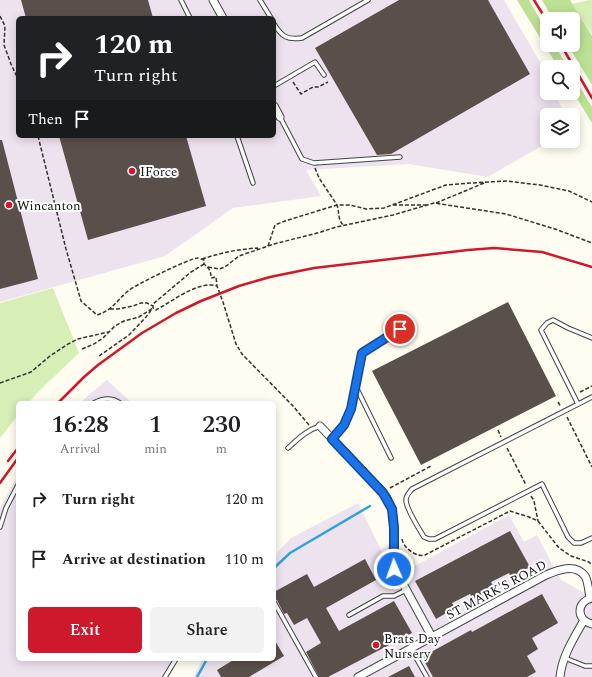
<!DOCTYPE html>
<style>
:root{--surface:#fff;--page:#f2f2f2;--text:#202124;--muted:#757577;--accent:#ce192d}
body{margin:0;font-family:Spectral,serif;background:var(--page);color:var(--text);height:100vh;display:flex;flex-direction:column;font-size:15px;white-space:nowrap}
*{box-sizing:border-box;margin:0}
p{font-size:13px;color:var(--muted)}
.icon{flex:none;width:22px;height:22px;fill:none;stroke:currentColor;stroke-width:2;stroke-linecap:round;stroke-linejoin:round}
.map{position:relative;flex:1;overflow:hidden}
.panel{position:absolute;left:16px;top:401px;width:260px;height:260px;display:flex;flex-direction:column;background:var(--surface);border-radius:6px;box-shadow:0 2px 10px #0003}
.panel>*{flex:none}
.top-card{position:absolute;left:16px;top:16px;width:260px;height:122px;border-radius:6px;box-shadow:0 2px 10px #0003;background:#202124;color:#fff;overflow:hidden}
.controls{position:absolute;left:540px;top:12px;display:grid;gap:8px}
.controls a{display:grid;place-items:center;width:40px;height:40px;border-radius:6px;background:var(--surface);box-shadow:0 2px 10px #0003;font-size:20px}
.pin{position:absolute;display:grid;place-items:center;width:34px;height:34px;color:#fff;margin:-17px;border:2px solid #fff;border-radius:50%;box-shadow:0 1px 4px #0007}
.me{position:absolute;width:44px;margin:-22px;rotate:358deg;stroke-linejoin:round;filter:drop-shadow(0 0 3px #0008)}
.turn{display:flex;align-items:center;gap:14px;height:84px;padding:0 12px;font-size:18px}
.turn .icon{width:52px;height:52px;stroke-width:2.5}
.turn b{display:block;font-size:28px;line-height:34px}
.then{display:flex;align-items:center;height:38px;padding:0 12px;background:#0003;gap:8px;font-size:15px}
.eta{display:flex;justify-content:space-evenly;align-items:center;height:68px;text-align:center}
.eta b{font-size:24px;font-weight:600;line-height:28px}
.action{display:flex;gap:8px;margin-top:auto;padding:8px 12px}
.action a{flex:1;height:46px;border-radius:6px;background:var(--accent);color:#fff;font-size:16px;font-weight:600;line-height:46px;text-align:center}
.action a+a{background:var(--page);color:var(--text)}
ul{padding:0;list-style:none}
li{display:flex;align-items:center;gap:12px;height:60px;padding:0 12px}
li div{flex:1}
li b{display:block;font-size:15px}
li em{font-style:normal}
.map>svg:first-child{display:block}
</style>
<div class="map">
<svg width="592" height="677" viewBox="0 0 592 677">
<rect width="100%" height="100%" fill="#fffcf2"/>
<path fill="#ede3ef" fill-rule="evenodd" d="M0,0h504l43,74v19h9l8,22h-17v26h3l-62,36 -79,-13 -103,6 15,26 -88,12 -68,48 -165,46zM18,18h256v118h-256z
M107,380l25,23h-52l10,-9z
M18,475v184h161l-10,18h-169v-169z
M358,503l26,53 18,17 107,-58 15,27 13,-7 15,29 9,16 31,17v80h-399l10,-18h71v-103l17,-18z"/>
<path fill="#d7eeb7" d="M589,0h3v34l-20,-30z
M53,288l26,65 -41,39 -10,11h-10v12l-18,23v-135z"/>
<path fill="#bce194" d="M517,0h12l18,32v13h8l12,22h-9z
M542,0h28l22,36v49l-24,-40h5v-26h-20z
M573,76l19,31v16l-19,-31z"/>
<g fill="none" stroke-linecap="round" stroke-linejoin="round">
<path stroke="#31a2da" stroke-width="2.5" d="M274,568l16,-15 80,-47
M197,677l10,-18"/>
</g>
<path fill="#594f4b" d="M21,0h127l5,18h-127z
M399,0h89l42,74 -139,80 -14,1 -62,-107z
M59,136h127l20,70 -118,34z
M0,140h2l36,139 -38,10z
M508,302l48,94 -135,69 -49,-94z
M510,531l20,36 -19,10 -2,-4 -18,9 3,6 -21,11 -3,-5 -18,9 3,5 -19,11 -21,-38z
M365,559l11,21 -50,28 13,23 55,-30 18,32 -84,44h-9l-13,-25 15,-9 -14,-25 -13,7 -7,-12 -3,1 -7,-14 -3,-1v-7l33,-18 7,13z
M542,594l16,29 -26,15 6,11 -11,7 9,16 -9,5h-94l-11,-20 49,-27 1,2z
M274,639l10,17 -35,21h-28l-4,-7 18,-11h39z
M409,666l6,11h-27z"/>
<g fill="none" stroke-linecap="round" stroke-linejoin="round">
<g stroke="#434343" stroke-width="5.5">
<path id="lane" d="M181,0l9,18
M260,0l11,18
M274,24c8,13 13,16 28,14l66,-38
M274,86l41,-24 9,13
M280,117l22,42 12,4 86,-6
M237,136l16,47
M356,387l35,71
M592,397l-180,92c-3,4 -6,6 -6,11 0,8 13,29 18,37l5,2h6l107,-55 26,53 6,6h7l11,-5
M94,403c9,-5 17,-6 26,0
M578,404l-37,-74 6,-7 6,-3 15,8 24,10
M333,439l11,-14 7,-16 11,-56 38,-24
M288,448c10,-9 19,-18 32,-22
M0,527l6,-19 12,-23
M274,602l42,75
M349,615l34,-19h11l12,-6
M411,649l16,28
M565,658l20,8h7
M165,677l11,-18"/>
</g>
<g stroke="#434343" stroke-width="9">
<path id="street" d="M213,0l10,18
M274,106l6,11
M320,426l60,63 7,9 5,11 2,19 -1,31 2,10 37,68
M592,598c-16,4 -16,22 0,26
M358,677l188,-102c12,-5 29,-12 39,1 3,4 4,17 5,22
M560,677c2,-21 14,-39 24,-57"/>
</g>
<path stroke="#323232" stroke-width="1.5" stroke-dasharray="4 2" stroke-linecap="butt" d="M0,16l5,10 -1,19 7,19 7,15
M293,82l8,12 12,-7h5l10,-5
M38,136l28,113 15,52 16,14c16,-5 19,-14 31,-24 7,-6 62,-33 70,-33 1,0 5,2 6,2v4c5,4 7,7 7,14l5,-1 1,9
M315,168l4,10 18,27c3,9 0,14 7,21
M436,203l29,-12 19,-8
M393,205h34
M268,246l7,-21 10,-4 52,-16h13l16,4 18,-1 62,-23 25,-2 35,-2 34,4 29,6 23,11
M202,259c18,-6 37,-10 56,-11
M204,264l-13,8 -38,32v4l3,2c15,-8 43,-30 61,-24l6,16 13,42 6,10 51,52 16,19
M208,267l11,2 6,-2 14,-11 35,-12 47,-12 15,-5 57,-12 41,-12 72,11 49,15 37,14
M110,309h8l15,-3 8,-3h6l6,3
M82,349l12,-5 9,-6 12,-12 9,-5 15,-4 14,-9
M99,356l30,-21 17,-18 6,-8
M0,383l31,-11 19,-16 18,-12 10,-5 30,-7
M580,392l12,-6
M558,402l3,5
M567,417l25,50
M498,430l3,7
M507,448l19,37
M390,488l41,-22
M531,496l3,5 4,20
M402,539c1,7 10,15 17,16 2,1 4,0 6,0l85,-44 19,6 9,4 21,27 12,8 18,6 3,3"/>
<use href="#lane" stroke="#fff" stroke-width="3.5"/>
<use href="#street" stroke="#fff" stroke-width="7"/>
<path stroke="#ce192d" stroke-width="2.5" d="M534,0l13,21
M561,45l31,53
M58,403l26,-26 14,-12 44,-32 34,-20 25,-12 38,-15 31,-9 44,-9 154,-18 26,-2 48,4 50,15
M8,461l10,-13
M0,483l18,-25"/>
</g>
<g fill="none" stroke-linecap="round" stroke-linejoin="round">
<g stroke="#114b97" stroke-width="10">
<path id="route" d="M394,569v-41l-2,-19 -9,-16 -51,-54 12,-14 7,-16 11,-56 38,-24"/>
</g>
<use href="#route" stroke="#1a73e8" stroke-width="7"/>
</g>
<g fill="#ce192d" stroke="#fff" stroke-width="1.5">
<circle cx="132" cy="171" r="4"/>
<circle cx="9" cy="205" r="4"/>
<circle cx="376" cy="645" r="4"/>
</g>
<g text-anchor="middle" stroke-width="4" stroke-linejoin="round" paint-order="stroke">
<g font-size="13" fill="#101010" stroke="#fff" text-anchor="start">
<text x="140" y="176">IForce</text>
<text x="17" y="210">Wincanton</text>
<text x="384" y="643">Brats Day<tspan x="384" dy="15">Nursery</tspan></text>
</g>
<g font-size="13" fill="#101010" stroke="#fff">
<text transform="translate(496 589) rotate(-28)" y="5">ST MARK'S ROAD</text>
</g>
</g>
</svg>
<div class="controls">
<a><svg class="icon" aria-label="sound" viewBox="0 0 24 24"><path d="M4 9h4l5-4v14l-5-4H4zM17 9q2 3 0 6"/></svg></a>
<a><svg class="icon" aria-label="search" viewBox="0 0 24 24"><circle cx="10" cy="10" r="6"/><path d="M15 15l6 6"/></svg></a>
<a><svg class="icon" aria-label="layers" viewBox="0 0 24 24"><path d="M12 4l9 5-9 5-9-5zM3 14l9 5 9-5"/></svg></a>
</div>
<div class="pin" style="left:400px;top:329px;background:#d93025"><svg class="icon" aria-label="arrive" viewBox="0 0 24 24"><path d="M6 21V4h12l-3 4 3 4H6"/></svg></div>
<svg class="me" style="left:394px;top:569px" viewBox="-20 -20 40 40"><circle r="17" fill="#1a73e8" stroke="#fff" stroke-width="3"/><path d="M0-11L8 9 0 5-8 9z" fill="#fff"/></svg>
<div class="top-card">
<div class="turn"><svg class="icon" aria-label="right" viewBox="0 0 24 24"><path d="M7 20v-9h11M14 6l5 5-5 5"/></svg><div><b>120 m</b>Turn right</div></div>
<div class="then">Then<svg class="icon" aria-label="arrive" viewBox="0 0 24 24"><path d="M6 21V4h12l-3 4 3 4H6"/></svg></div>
</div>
<section class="panel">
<div class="eta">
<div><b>16:28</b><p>Arrival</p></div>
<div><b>1</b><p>min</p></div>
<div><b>230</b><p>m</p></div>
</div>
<ul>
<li><svg class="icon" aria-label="right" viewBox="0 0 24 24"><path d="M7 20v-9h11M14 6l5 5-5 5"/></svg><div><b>Turn right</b></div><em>120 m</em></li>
<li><svg class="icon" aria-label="arrive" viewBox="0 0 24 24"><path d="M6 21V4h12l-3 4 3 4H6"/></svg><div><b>Arrive at destination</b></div><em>110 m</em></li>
</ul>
<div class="action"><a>Exit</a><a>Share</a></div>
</section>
</div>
